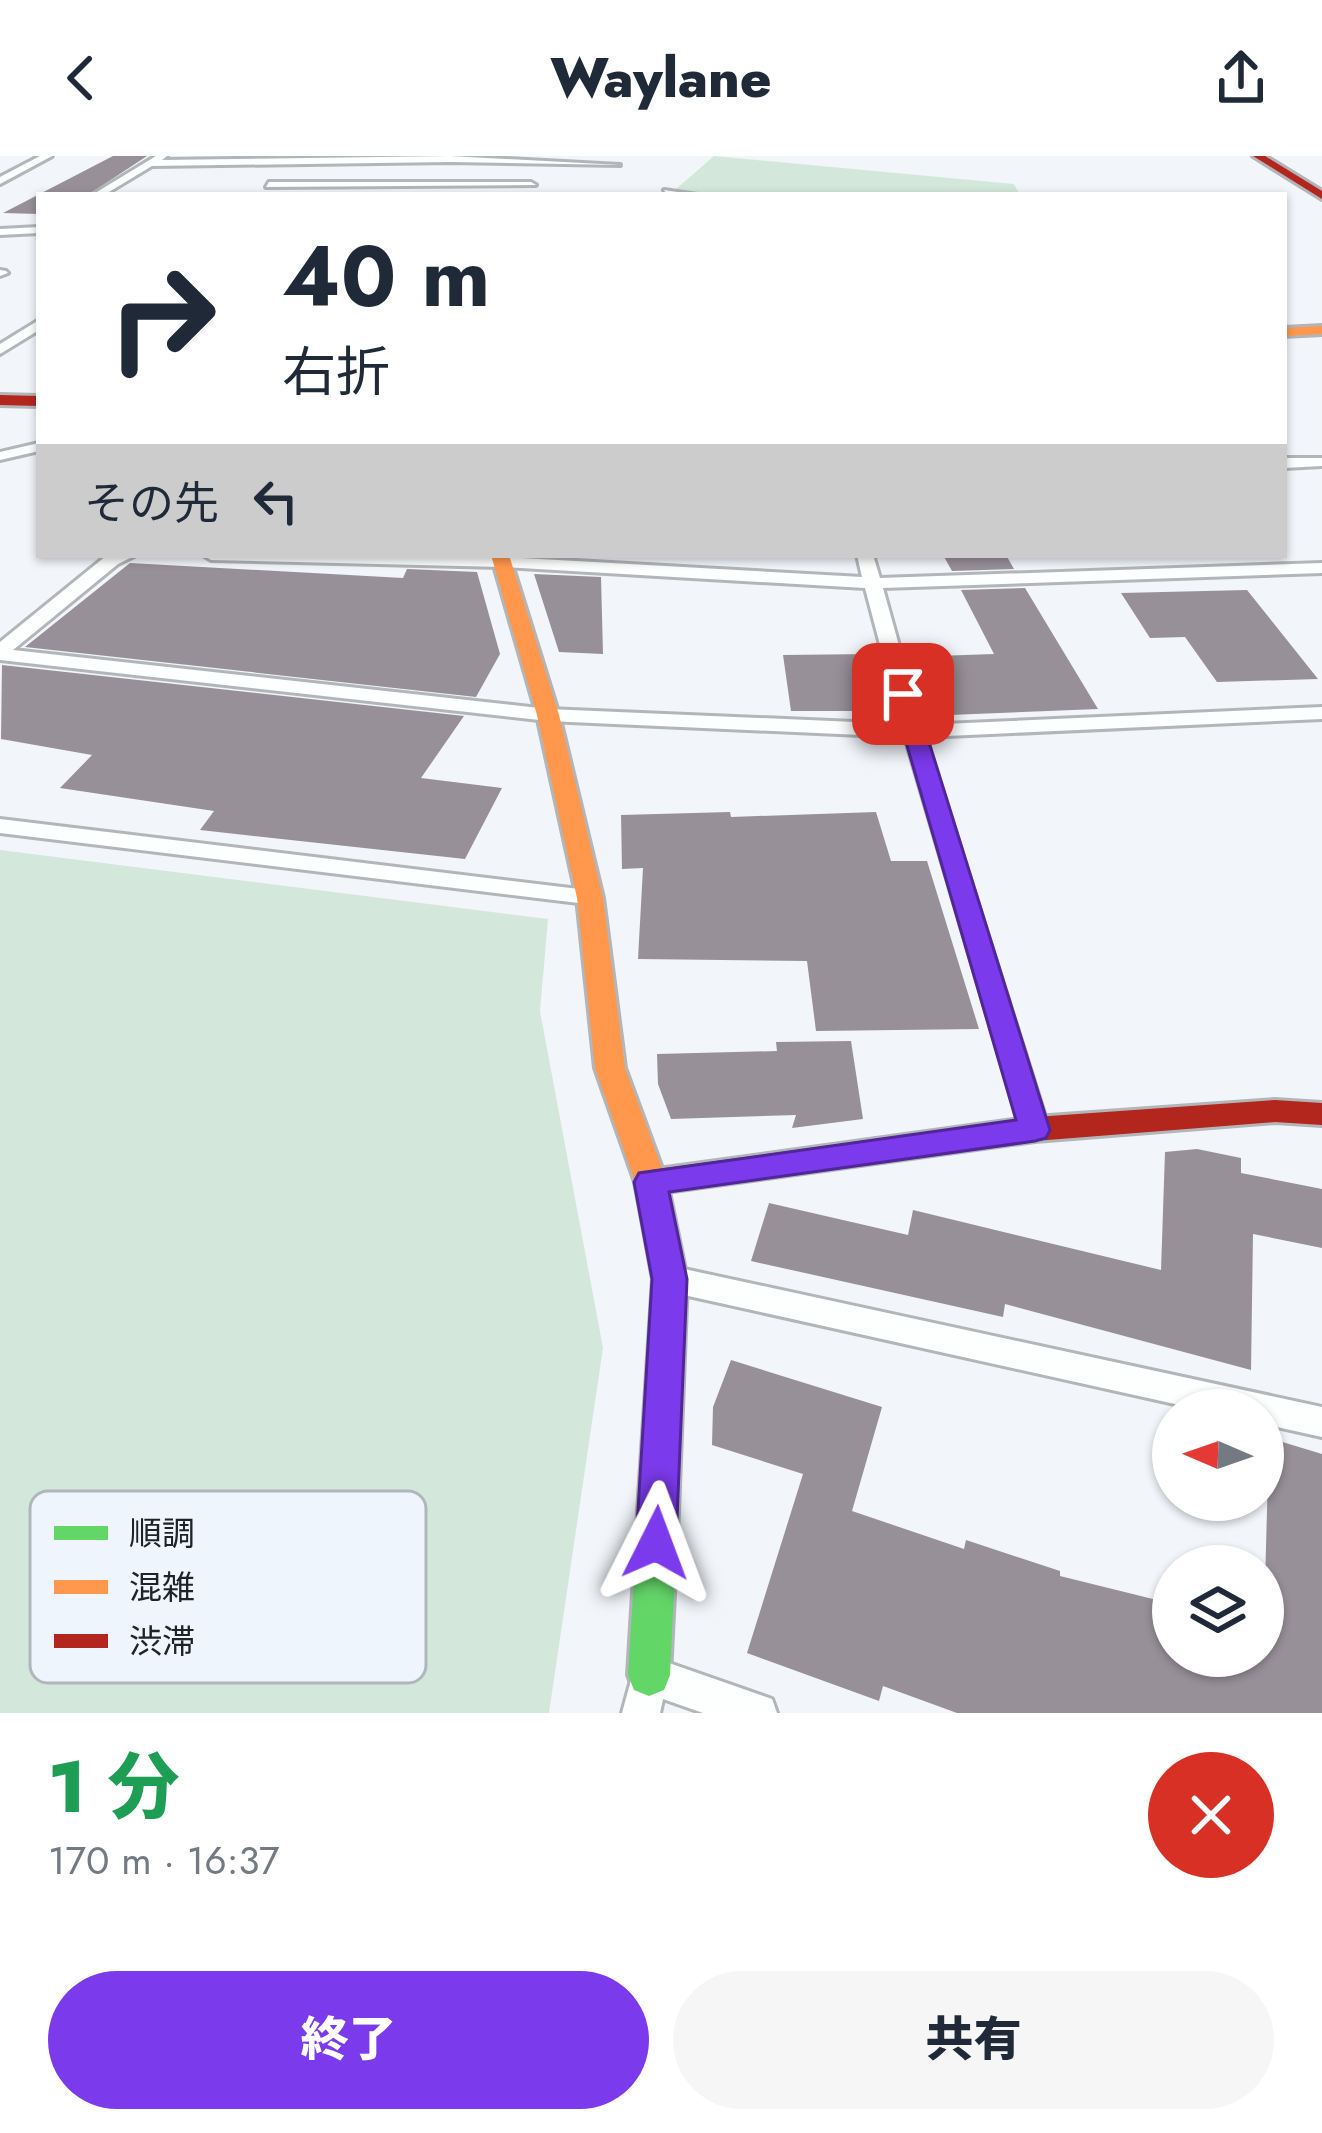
<!DOCTYPE html>
<html lang="ja">
<meta charset="utf-8">
<style>
:root{--surface:#fff;--page:#f6f6f7;--text:#1f2937;--muted:#747a83;--accent:#7c3aed}
body{margin:0;font-family:Jost,"Noto Sans JP",sans-serif;background:var(--page);color:var(--text);height:100vh;display:flex;flex-direction:column;font-size:45px;white-space:nowrap}
*{box-sizing:border-box;margin:0}
p{font-size:39px;color:var(--muted)}
.icon{flex:none;width:66px;height:66px;fill:none;stroke:currentColor;stroke-width:2;stroke-linecap:round;stroke-linejoin:round}
.map{position:relative;height:1557px;overflow:hidden}
.drawer{display:flex;flex-direction:column;background:var(--surface);flex:1}
.drawer>*{flex:none}
.hud{position:absolute;left:36px;top:36px;width:1251px;height:366px;border-radius:0px;box-shadow:0 3px 9px #0004;background:#fff;color:var(--text);overflow:hidden}
.needle{width:78px;rotate:272deg}
.controls{position:absolute;left:1152px;top:1233px;display:grid;gap:24px}
.controls a{display:grid;place-items:center;width:132px;height:132px;border-radius:50%;background:var(--surface);box-shadow:0 3px 9px #0004;font-size:60px}
.pin{position:absolute;display:grid;place-items:center;width:102px;height:102px;color:#fff;margin:-51px;border-radius:24px;box-shadow:0 6px 18px #0006}
.me{position:absolute;width:132px;margin:-66px;rotate:3deg;stroke-linejoin:round;filter:drop-shadow(0 0 9px #0008)}
.turn{display:flex;align-items:center;gap:42px;height:252px;padding:0 48px;font-size:54px}
.turn .icon{width:156px;height:156px;stroke-width:2.5}
.turn b{display:block;font-size:84px;line-height:102px}
.then{display:flex;align-items:center;height:114px;padding:0 48px;background:#0003;gap:24px;font-size:45px}
.round{display:grid;place-items:center;flex:none;width:126px;height:126px;border-radius:63px;background:var(--page)}
.headline{display:flex;align-items:center;justify-content:space-between;height:204px;padding:0 48px}
h1{font-size:72px;font-weight:800;line-height:90px;color:#1e9e55}
.primary-button{display:flex;gap:24px;margin-top:auto;padding:24px 48px}
.primary-button a{flex:1;height:138px;border-radius:72px;background:var(--accent);color:#fff;font-size:48px;font-weight:800;line-height:138px;text-align:center}
.primary-button a+a{background:var(--page);color:var(--text)}
header{display:flex;justify-content:space-between;align-items:center;height:156px;padding:0 48px;background:var(--surface);font-size:54px;font-weight:800}
.map>svg:first-child{display:block}
</style>
<header><svg class="icon" aria-label="back" viewBox="0 0 24 24"><path d="M15 5l-7 7 7 7"/></svg>Waylane<svg class="icon" aria-label="share" viewBox="0 0 24 24"><path d="M12 15V3M7 8l5-5 5 5M5 13v7h14v-7"/></svg></header>
<div class="map">
<svg width="1322" height="1557" viewBox="0 0 1322 1557">
<rect width="100%" height="100%" fill="#f2f5fa"/>
<path fill="#d3e8da" d="M714,0l300,28 6,11h-301l-43,-6z
M0,694l548,69 -8,92 63,337 -54,365h-549z"/>
<path fill="#989098" d="M113,0h34l-59,39h-49v19l-36,-1z
M943,399h63l8,14 -62,2z
M130,407l273,15 4,-9 70,3 23,82 -24,43 -451,-50z
M534,418l67,3 2,77 -44,-2z
M1025,432l73,121 -148,6 -2,-5h-26l-15,-53 87,-3 -33,-64z
M1247,434l71,89 -101,3 -32,-45 -35,1 -29,-45z
M873,498l6,4 14,53h-102l-8,-56z
M2,509l462,51 -43,62 81,10 -37,71 -265,-29 14,-19 -154,-23 32,-33 -91,-16z
M730,656l1,5 145,-5 15,49h36l52,168 -163,2 -9,-70 -169,-2 5,-91 -21,1 -1,-54z
M851,885l12,78 -71,9 4,-13 -125,4 -13,-35 -1,-30 120,-3 -1,-9z
M1197,993l44,9v15l81,16v59l-69,-14 -2,136 -246,-66 -2,13 -252,-56 18,-58 139,32 5,-25 248,60 4,-118z
M731,1204l151,47 -30,104 112,38 2,-9 94,31v5l113,28v52h90l6,-218 53,16v259h-365l-74,-27 -4,15 -132,-48 56,-179 -91,-29 1,-38z"/>
<g fill="none" stroke-linecap="round" stroke-linejoin="round">
<g stroke="#b3b6b9" stroke-width="6">
<path id="lane" d="M40,0h12l-52,28v-7z
M156,0h11l-5,4 288,-4 170,9 -170,-3 -298,4 -48,29h-12z
M269,26h262l5,3 -270,2z
M664,34l34,5h-31z
M39,71v6l-39,2v-6z
M0,114l6,1 2,2 -8,3z
M39,164v10l-39,24v-10z
M39,287v8l-39,9v-8z
M1284,302h38v8l-38,2z
M136,399l-18,9 -105,86 535,59 353,15 -36,-136 -363,-21 -291,-7 -8,-5 299,2 360,20 -5,-22h16l7,23 442,-15v10l-439,15 38,137 401,-18v12l-397,18 124,392 -4,7 -10,3 -10,-3 -4,-7 -116,-392 -357,-16 -548,-61v-18l106,-86z
M0,663l587,71 12,7 -12,7 -587,-71z
M684,1113l638,138v30l-59,-13v-14h-61l-518,-115 -11,-4 -4,-9 4,-9z
M649,1500l123,43 5,14h-74l-40,-14 -3,14h-38l14,-51z"/>
</g>
<g stroke="#b3b6b9" stroke-width="6">
<path id="fast" d="M658,1338l14,5 6,13 -8,163 -6,15 -15,6 -15,-6 -6,-15 10,-163 6,-13z"/>
</g>
<g stroke="#b3b6b9" stroke-width="6">
<path id="slow" d="M1322,170v8l-38,2v-8z
M491,399h18l50,160 44,183 22,170 42,114 20,97 -9,233 -6,13 -14,5 -14,-5 -6,-13 15,-233 -18,-97 -40,-114 -18,-170 -40,-183z"/>
</g>
<g stroke="#b3b6b9" stroke-width="6">
<path id="jam" d="M1253,0h12l57,35v8z
M0,239l39,1v10l-39,-1z
M1275,944l47,3v22l-47,-3 -240,19 -384,53 -11,-3 -5,-9 5,-9 11,-3 384,-53z"/>
</g>
<use href="#lane" fill="#fdfefe" fill-rule="evenodd"/>
<use href="#fast" fill="#63d668" fill-rule="evenodd"/>
<use href="#slow" fill="#ff974d" fill-rule="evenodd"/>
<use href="#jam" fill="#b3261e" fill-rule="evenodd"/>
</g>
<path fill="#7c3aed" stroke="#51269a" stroke-width="3" d="M903,531l11,7 136,436 -4,8 -11,3 -366,51 18,87 -11,264 -6,14 -14,5 -14,-5 -6,-14 16,-264 -18,-97 5,-9 377,-53 -124,-426z"/>
<rect x="30" y="1335" width="396" height="192" rx="18" fill="#eef5fd" stroke="#b0b6bc" stroke-width="3"/>
<rect x="54" y="1370" width="54" height="14" fill="#63d668"/>
<rect x="54" y="1424" width="54" height="14" fill="#ff974d"/>
<rect x="54" y="1478" width="54" height="14" fill="#b3261e"/>
<g font-size="33" fill="#202326">
<text x="129" y="1389">順調</text>
<text x="129" y="1443">混雑</text>
<text x="129" y="1497">渋滞</text>
</g>
</svg>
<div class="controls">
<a><svg class="needle" viewBox="-14 -14 28 28"><path d="M0-13l5 13h-10z" fill="#e53935"/><path d="M0 13l5-13h-10z" fill="#747a83"/></svg></a>
<a><svg class="icon" aria-label="layers" viewBox="0 0 24 24"><path d="M12 4l9 5-9 5-9-5zM3 14l9 5 9-5"/></svg></a>
</div>
<div class="pin" style="left:903px;top:538px;background:#d93025"><svg class="icon" aria-label="arrive" viewBox="0 0 24 24"><path d="M6 21V4h12l-3 4 3 4H6"/></svg></div>
<svg class="me" style="left:656px;top:1387px" viewBox="-20 -20 40 40"><path d="M0-17L14 15 0 8-14 15z" fill="#7c3aed" stroke="#fff" stroke-width="4"/></svg>
<div class="hud">
<div class="turn"><svg class="icon" aria-label="right" viewBox="0 0 24 24"><path d="M7 20v-9h11M14 6l5 5-5 5"/></svg><div><b>40 m</b>右折</div></div>
<div class="then">その先<svg class="icon" aria-label="left" viewBox="0 0 24 24"><path d="M17 20v-9H6M10 6l-5 5 5 5"/></svg></div>
</div>
</div>
<section class="drawer">
<div class="headline"><div><h1>1 分</h1><p>170 m · 16:37</p></div><a class="round" style="background:#d93025;color:#fff"><svg class="icon" aria-label="close" viewBox="0 0 24 24"><path d="M6 6l12 12M18 6L6 18"/></svg></a></div>
<div class="primary-button"><a>終了</a><a>共有</a></div>
</section>
